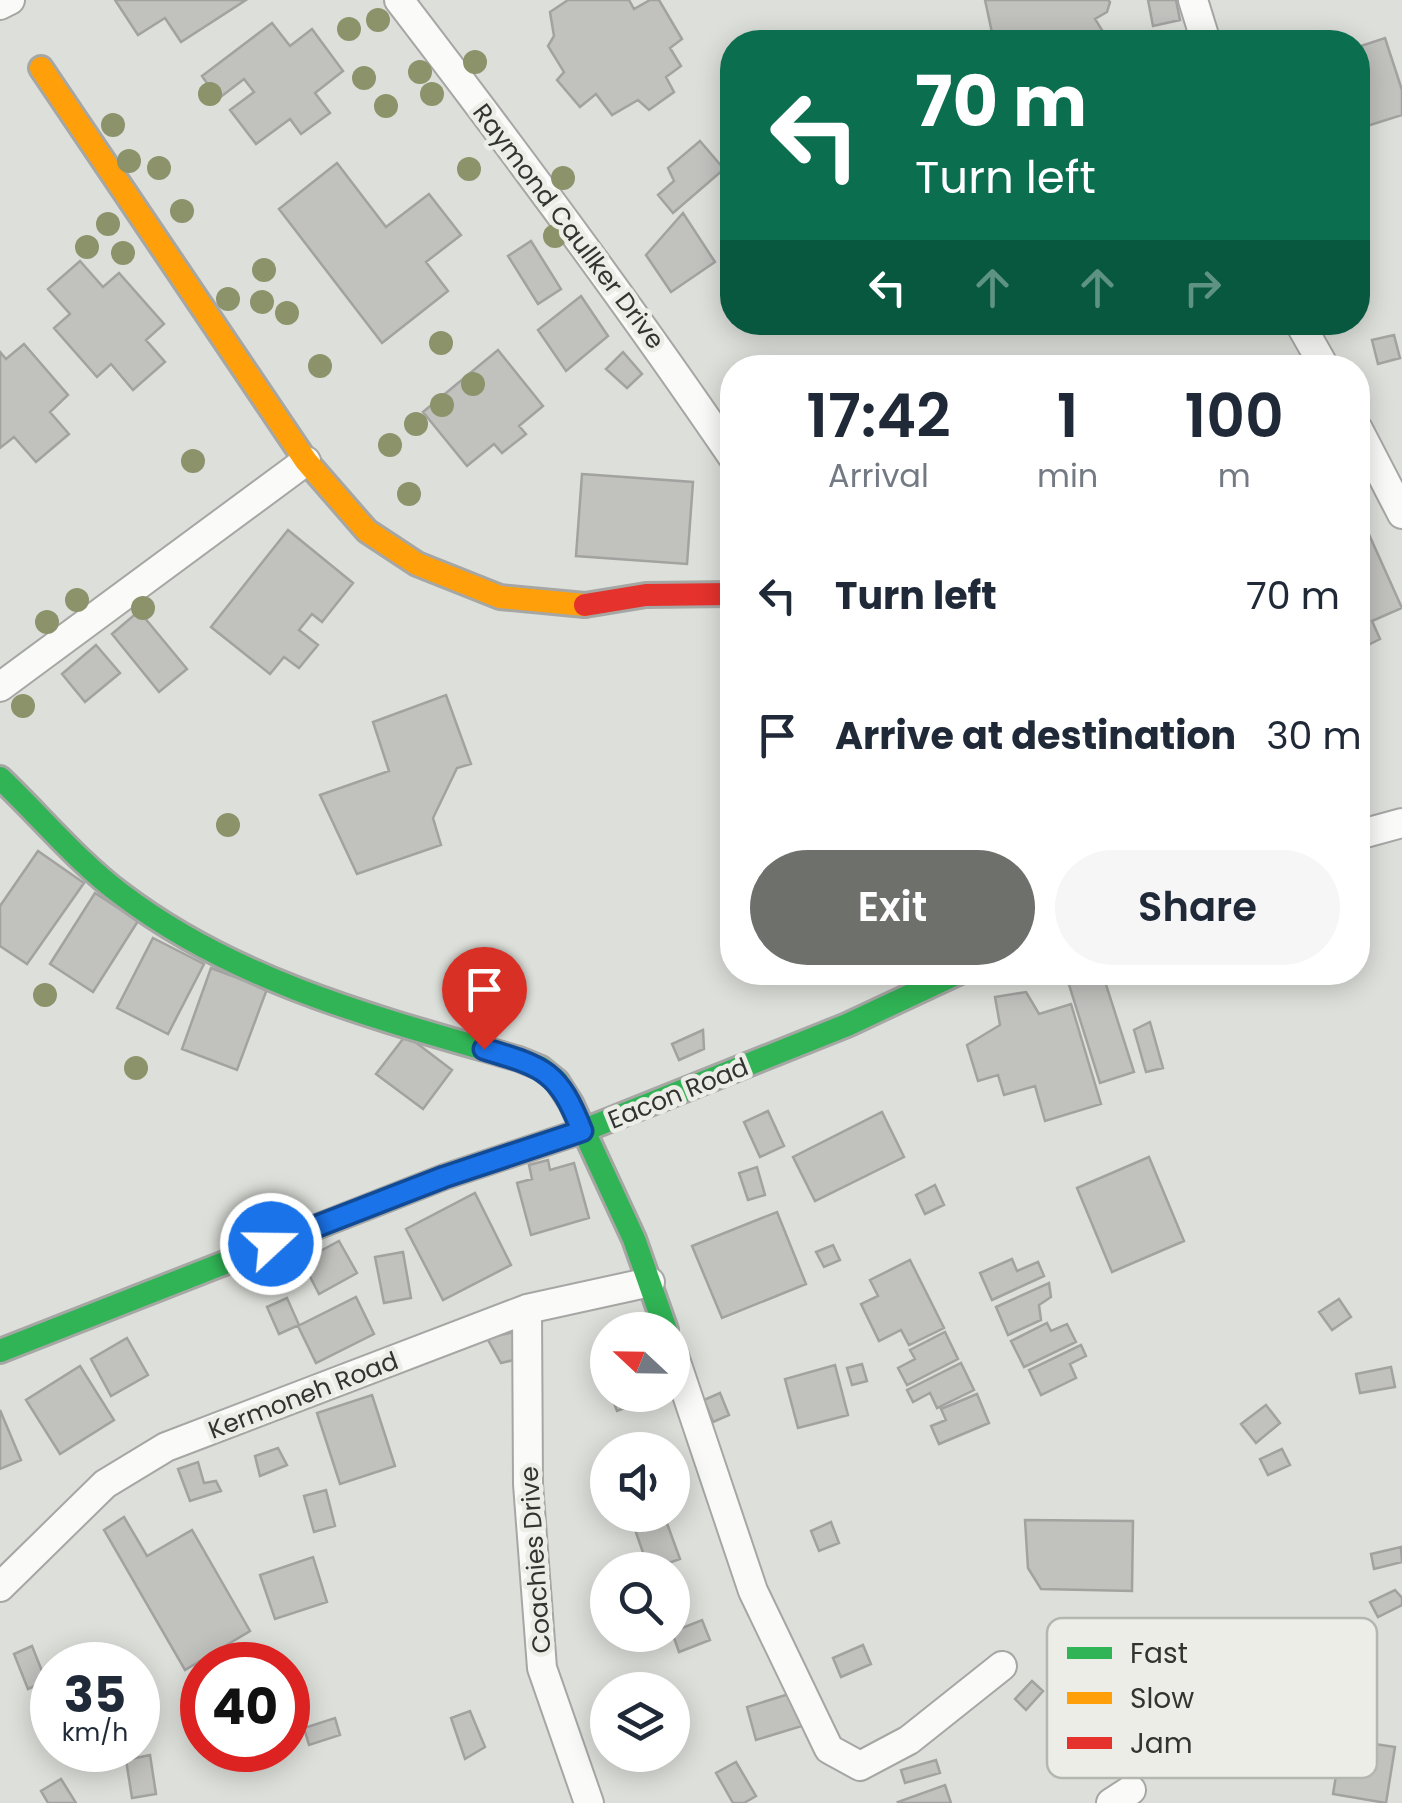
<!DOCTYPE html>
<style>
:root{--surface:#fff;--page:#f6f6f7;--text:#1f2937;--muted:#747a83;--accent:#6e706c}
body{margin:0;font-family:Poppins,sans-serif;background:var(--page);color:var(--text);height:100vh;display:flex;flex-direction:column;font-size:38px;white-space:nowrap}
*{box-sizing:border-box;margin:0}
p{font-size:32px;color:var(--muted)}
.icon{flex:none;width:55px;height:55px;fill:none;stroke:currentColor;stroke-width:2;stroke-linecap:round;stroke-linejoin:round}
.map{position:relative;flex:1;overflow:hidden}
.details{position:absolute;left:720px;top:355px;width:650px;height:630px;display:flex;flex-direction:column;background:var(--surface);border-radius:40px;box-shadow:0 5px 25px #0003}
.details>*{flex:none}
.hud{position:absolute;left:720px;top:30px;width:650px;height:305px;border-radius:40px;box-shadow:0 5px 25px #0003;background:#0b6e4f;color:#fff;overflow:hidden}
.needle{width:65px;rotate:292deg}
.buttons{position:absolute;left:590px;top:1312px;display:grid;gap:20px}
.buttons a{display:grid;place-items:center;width:100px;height:100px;border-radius:50%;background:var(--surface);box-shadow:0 5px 25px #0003;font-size:50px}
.speed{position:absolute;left:30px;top:1642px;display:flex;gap:20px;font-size:50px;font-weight:700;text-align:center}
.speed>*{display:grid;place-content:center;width:130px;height:130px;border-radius:50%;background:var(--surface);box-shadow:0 5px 25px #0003;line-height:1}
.speed small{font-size:25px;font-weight:400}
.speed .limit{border:15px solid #d22;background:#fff;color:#111}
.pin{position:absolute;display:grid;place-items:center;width:85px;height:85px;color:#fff;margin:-102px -42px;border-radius:50% 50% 50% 0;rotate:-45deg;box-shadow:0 0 10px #0007}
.pin .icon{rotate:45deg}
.me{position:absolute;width:110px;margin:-55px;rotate:69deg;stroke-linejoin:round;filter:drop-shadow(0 0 8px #0008)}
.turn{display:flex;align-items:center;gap:35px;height:210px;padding:0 30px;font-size:45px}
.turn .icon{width:130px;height:130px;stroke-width:2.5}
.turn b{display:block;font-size:70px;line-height:85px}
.lanes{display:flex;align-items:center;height:95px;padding:0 30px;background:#0003;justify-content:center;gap:50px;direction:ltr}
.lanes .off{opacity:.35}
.eta{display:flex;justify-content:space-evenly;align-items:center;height:170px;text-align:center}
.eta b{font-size:60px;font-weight:600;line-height:70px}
.action{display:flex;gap:20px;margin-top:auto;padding:20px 30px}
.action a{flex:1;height:115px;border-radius:60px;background:var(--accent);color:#fff;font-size:40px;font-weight:600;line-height:115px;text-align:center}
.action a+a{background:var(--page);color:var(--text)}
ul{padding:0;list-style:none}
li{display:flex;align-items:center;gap:30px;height:140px;padding:0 30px}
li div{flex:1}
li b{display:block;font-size:38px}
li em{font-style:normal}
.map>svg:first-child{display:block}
</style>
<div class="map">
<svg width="1402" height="1803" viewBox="0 0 1402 1803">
<rect width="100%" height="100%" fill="#dddfda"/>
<path fill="#c1c2be" stroke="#a2a3a0" stroke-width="2.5" d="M115,0h131l-65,42 -16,-24 -27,17z
M568,0h61l5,9 16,-9h9l23,39 -12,9 11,18 -15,11 8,15 -25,18 -11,-10 -26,15 -16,-21 -16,13 -23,-27 7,-8 -16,-26 6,-10 -4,-24z
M985,0h123l2,2 -3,10 -12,7 7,11 -5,12h-103z
M1148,0h28l4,20 -27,6z
M272,23l18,23 22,-17 31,42 -28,22 15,20 -29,21 -11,-15 -34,25 -26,-34 24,-18 -10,-13 -26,20 -16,-23z
M1385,38l17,52v25l-41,13 -3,-10v-71z
M700,141l24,28 -51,44 -15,-18 16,-14 -6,-13z
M337,163l49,64 43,-33 32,41 -35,27 22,29 -66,52 -103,-134z
M683,213l32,49 -44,30 -25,-37z
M531,241l30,48 -23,15 -30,-48z
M80,261l23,26 16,-14 45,51 -18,16 19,22 -32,28 -22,-26 -14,13 -43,-49 16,-14 -22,-25z
M581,296l27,40 -42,35 -28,-41z
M1394,335l6,23 -22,6 -6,-24z
M24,344l44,51 -18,17 19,22 -33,28 -22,-25 -14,11v-96l6,7z
M498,350l45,56 -24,20 7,8 -24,19 -8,-9 -27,22 -44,-54z
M623,352l19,22 -15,14 -21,-19z
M582,474l111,8 -6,82 -111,-8z
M288,530l65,53 -31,39 -10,-8 -13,16 19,15 -19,23 -15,-11 -14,17 -59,-47z
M1367,530l35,78 -30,13 8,18 -18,9 -4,-10v-104z
M139,611l48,58 -28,23 -47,-58z
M96,645l24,28 -35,29 -23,-28z
M446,695l25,69 -14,4 -24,50 8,27 -84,29 -37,-79 69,-24 -16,-49z
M38,851l46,32 -57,81 -27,-18v-40z
M95,893l43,28 -45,71 -43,-28z
M153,938l51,26 -36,70 -51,-26z
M211,968l56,21 -30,81 -55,-21z
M1065,972h37l32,100 -34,11z
M1026,992l13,22 32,-10 30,100 -56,17 -10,-35 -31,9 -6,-20 -20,6 -11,-36 33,-20 -5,-28z
M1150,1022l13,46 -17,4 -12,-42z
M703,1030l1,19 -25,11 -7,-16z
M406,1035l46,35 -29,39 -47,-35z
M768,1111l16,35 -24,11 -16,-35z
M882,1112l22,45 -89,44 -22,-44z
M1149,1157l35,84 -72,31 -35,-84z
M548,1160l2,10 24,-7 15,55 -58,17 -14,-52 15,-4 -3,-14z
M757,1167l8,28 -17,5 -9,-27z
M935,1185l9,20 -19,9 -9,-19z
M475,1193l36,72 -68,35 -37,-71z
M777,1212l29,72 -84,34 -30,-72z
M339,1241l18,32 -38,21 -17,-33z
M833,1245l7,15 -16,7 -8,-15z
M403,1252l8,46 -27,5 -9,-46z
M1012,1259l5,12 21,-9 6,14 -52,24 -12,-27z
M910,1260l34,68 -35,17 -8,-15 -22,11 -18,-37 17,-8 -8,-16z
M1049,1283l2,14 -12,8 2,15 -33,15 -12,-28z
M356,1297l18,37 -58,29 -18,-37z
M287,1298l12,27 -20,9 -12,-27z
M1339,1299l12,18 -19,13 -13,-18z
M1047,1323l4,8 16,-7 9,18 -52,25 -13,-26z
M514,1332l4,27 -17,4 -14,-25z
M945,1332l13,27 -51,26 -9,-17 17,-9 -5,-9z
M127,1338l21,37 -37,21 -20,-37z
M1081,1345l5,11 -16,8 6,14 -35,17 -12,-25z
M608,1349v34l-11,-30z
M961,1363l13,27 -37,18 -7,-15 -17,9 -6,-12z
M862,1364l5,17 -15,4 -5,-17z
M835,1365l13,50 -50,13 -13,-49z
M80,1366l34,54 -54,34 -34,-54z
M1391,1367l4,20 -35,6 -4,-19z
M720,1393l9,22 -16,7 -9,-22z
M977,1394l12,29 -50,21 -8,-18 15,-6 -5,-11z
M372,1395l23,71 -55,18 -23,-71z
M611,1395h48l-42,16z
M1266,1405l14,18 -24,20 -15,-19z
M0,1410l21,50 -21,9z
M278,1448l9,17 -27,11 -5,-20z
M1282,1449l8,16 -22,10 -8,-16z
M198,1462l6,21 12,-2 5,10 -31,10 -12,-32z
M326,1490l9,36 -21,6 -10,-36z
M639,1515h25l16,44 -31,11 -18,-52z
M124,1517l23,39 45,-26 58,101 -65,39 -81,-140z
M1025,1520l108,1 -1,70 -91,-2 -13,-21z
M831,1522l8,21 -20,8 -8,-20z
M1401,1547l1,15 -28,7 -3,-15z
M313,1557l14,45 -52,17 -15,-44z
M1395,1590l7,8v7l-24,12 -8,-15z
M702,1620l8,20 -31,12 -7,-20z
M863,1645l8,19 -30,13 -8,-19z
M32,1646l14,35 -18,8 -14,-35z
M138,1669l17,22 -15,7 -2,-2z
M1032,1681l11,10 -17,19 -11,-11z
M792,1693l10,33 -46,14 -9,-33z
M470,1711l15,36 -20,12 -14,-41z
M335,1718l5,17 -31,10 -5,-17z
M1342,1739l53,8 -9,56 -53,-9z
M253,1750h34l-30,11z
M150,1755l6,39 -24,4 -6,-38z
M936,1760l4,13 -35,10 -4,-13z
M736,1762l20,34 -12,7h-11l-17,-30z
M61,1779l15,24h-28l-7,-12z
M945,1785l6,18h-52l-1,-1z"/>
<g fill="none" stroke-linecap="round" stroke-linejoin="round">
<g stroke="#a6a7a4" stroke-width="32">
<path id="street" d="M399,0c115,150 227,300 333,456
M1193,0l13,42
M0,5l10,-5
M1299,322l26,46
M1358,429l44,85
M0,687l306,-226
M1358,835l44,-12
M527,1309l1,175 14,184 47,135
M672,1350l81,241 76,158 31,17 49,-26 93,-74
M0,1587l105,-103 61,-37 361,-138 123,-27
M1111,1803l20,-13"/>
</g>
<g stroke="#a6a7a4" stroke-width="28">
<path id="fast" d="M0,778c39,37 78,84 121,116 117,89 259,125 398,165l22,9 16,13 14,22 63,136 32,91
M0,1351l444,-174 138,-46 265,-106 113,-53"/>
</g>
<g stroke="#a6a7a4" stroke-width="28">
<path id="slow" d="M41,68l265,393 61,70 50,33 83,33 85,8"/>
</g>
<g stroke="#a6a7a4" stroke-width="28">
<path id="jam" d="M585,605l61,-10 86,-1"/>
</g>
<use href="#street" stroke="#fafaf9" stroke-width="28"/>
<use href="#fast" stroke="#30b455" stroke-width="22"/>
<use href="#slow" stroke="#ff9f0a" stroke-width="22"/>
<use href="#jam" stroke="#e5322d" stroke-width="22"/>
</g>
<g fill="#8c936a">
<circle cx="378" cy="20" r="12"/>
<circle cx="349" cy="29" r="12"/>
<circle cx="475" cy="62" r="12"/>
<circle cx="420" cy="72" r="12"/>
<circle cx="364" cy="78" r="12"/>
<circle cx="210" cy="94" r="12"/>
<circle cx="432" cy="94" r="12"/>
<circle cx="386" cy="106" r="12"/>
<circle cx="113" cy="125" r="12"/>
<circle cx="129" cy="161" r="12"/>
<circle cx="159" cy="168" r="12"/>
<circle cx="469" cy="169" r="12"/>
<circle cx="563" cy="178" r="12"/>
<circle cx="182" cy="211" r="12"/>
<circle cx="108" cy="224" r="12"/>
<circle cx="555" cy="236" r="12"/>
<circle cx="87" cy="247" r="12"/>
<circle cx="123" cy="253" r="12"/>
<circle cx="264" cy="270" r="12"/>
<circle cx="228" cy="299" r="12"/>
<circle cx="262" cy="302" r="12"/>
<circle cx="287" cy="313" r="12"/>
<circle cx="441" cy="343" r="12"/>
<circle cx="320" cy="366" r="12"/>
<circle cx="473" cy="384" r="12"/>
<circle cx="442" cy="405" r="12"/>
<circle cx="416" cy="424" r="12"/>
<circle cx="390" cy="445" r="12"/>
<circle cx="193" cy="461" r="12"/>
<circle cx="409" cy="494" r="12"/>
<circle cx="77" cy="600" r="12"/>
<circle cx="143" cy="608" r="12"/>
<circle cx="47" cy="622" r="12"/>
<circle cx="23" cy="706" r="12"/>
<circle cx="228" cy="825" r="12"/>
<circle cx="45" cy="995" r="12"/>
<circle cx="136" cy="1068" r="12"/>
</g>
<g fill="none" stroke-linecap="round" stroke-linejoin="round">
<g stroke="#114b97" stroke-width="25">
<path id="route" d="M271,1244l173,-67 138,-46c-24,-61 -38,-64 -98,-82"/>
</g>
<use href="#route" stroke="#1a73e8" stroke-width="18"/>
</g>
<g text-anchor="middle" stroke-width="9" stroke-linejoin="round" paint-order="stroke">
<g font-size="25" fill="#333431" stroke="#ebede6">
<text transform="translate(569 226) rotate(53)" y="9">Raymond Caullker Drive</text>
<text transform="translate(678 1093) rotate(-22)" y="9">Eacon Road</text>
<text transform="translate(303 1395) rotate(-21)" y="9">Kermoneh Road</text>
<text transform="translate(535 1560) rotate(-94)" y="9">Coachies Drive</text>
</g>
</g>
<rect x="1047" y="1618" width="330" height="160" rx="15" fill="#ebede6" stroke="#b4b6b0" stroke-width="2.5"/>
<rect x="1067" y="1647" width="45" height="12" fill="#30b455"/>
<rect x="1067" y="1692" width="45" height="12" fill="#ff9f0a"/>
<rect x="1067" y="1737" width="45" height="12" fill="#e5322d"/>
<g font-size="28" fill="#333431">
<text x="1130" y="1663">Fast</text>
<text x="1130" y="1708">Slow</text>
<text x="1130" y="1753">Jam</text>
</g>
</svg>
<div class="buttons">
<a><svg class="needle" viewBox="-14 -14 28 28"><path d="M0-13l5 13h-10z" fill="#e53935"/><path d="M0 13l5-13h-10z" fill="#747a83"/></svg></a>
<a><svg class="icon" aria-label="sound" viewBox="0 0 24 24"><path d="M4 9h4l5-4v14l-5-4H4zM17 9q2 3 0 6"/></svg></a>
<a><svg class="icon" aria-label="search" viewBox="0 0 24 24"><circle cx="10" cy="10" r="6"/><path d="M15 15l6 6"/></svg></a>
<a><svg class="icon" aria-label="layers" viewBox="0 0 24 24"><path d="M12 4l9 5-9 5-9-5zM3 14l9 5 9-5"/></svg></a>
</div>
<div class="speed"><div>35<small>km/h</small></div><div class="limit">40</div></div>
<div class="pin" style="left:484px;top:1049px;background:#d93025"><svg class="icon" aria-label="arrive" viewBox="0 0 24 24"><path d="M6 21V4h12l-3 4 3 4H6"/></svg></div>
<svg class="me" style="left:271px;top:1244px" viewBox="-20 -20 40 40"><circle r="17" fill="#1a73e8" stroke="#fff" stroke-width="3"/><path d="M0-11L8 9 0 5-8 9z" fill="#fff"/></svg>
<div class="hud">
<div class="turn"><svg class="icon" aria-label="left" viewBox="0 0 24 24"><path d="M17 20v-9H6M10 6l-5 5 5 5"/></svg><div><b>70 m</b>Turn left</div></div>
<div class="lanes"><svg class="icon" aria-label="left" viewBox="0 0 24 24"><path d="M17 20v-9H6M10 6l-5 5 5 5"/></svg><svg class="icon off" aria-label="ahead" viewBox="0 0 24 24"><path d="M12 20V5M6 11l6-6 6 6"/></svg><svg class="icon off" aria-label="ahead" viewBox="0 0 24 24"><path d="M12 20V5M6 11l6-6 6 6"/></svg><svg class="icon off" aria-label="right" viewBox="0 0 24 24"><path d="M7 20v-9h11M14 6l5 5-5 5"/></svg></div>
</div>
<section class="details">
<div class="eta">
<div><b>17:42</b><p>Arrival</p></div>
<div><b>1</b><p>min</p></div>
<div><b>100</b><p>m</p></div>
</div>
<ul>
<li><svg class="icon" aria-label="left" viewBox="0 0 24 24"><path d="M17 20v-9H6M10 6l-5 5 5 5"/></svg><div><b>Turn left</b></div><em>70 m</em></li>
<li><svg class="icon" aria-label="arrive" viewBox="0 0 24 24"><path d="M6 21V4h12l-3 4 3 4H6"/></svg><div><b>Arrive at destination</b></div><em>30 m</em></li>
</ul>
<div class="action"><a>Exit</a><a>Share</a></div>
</section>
</div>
